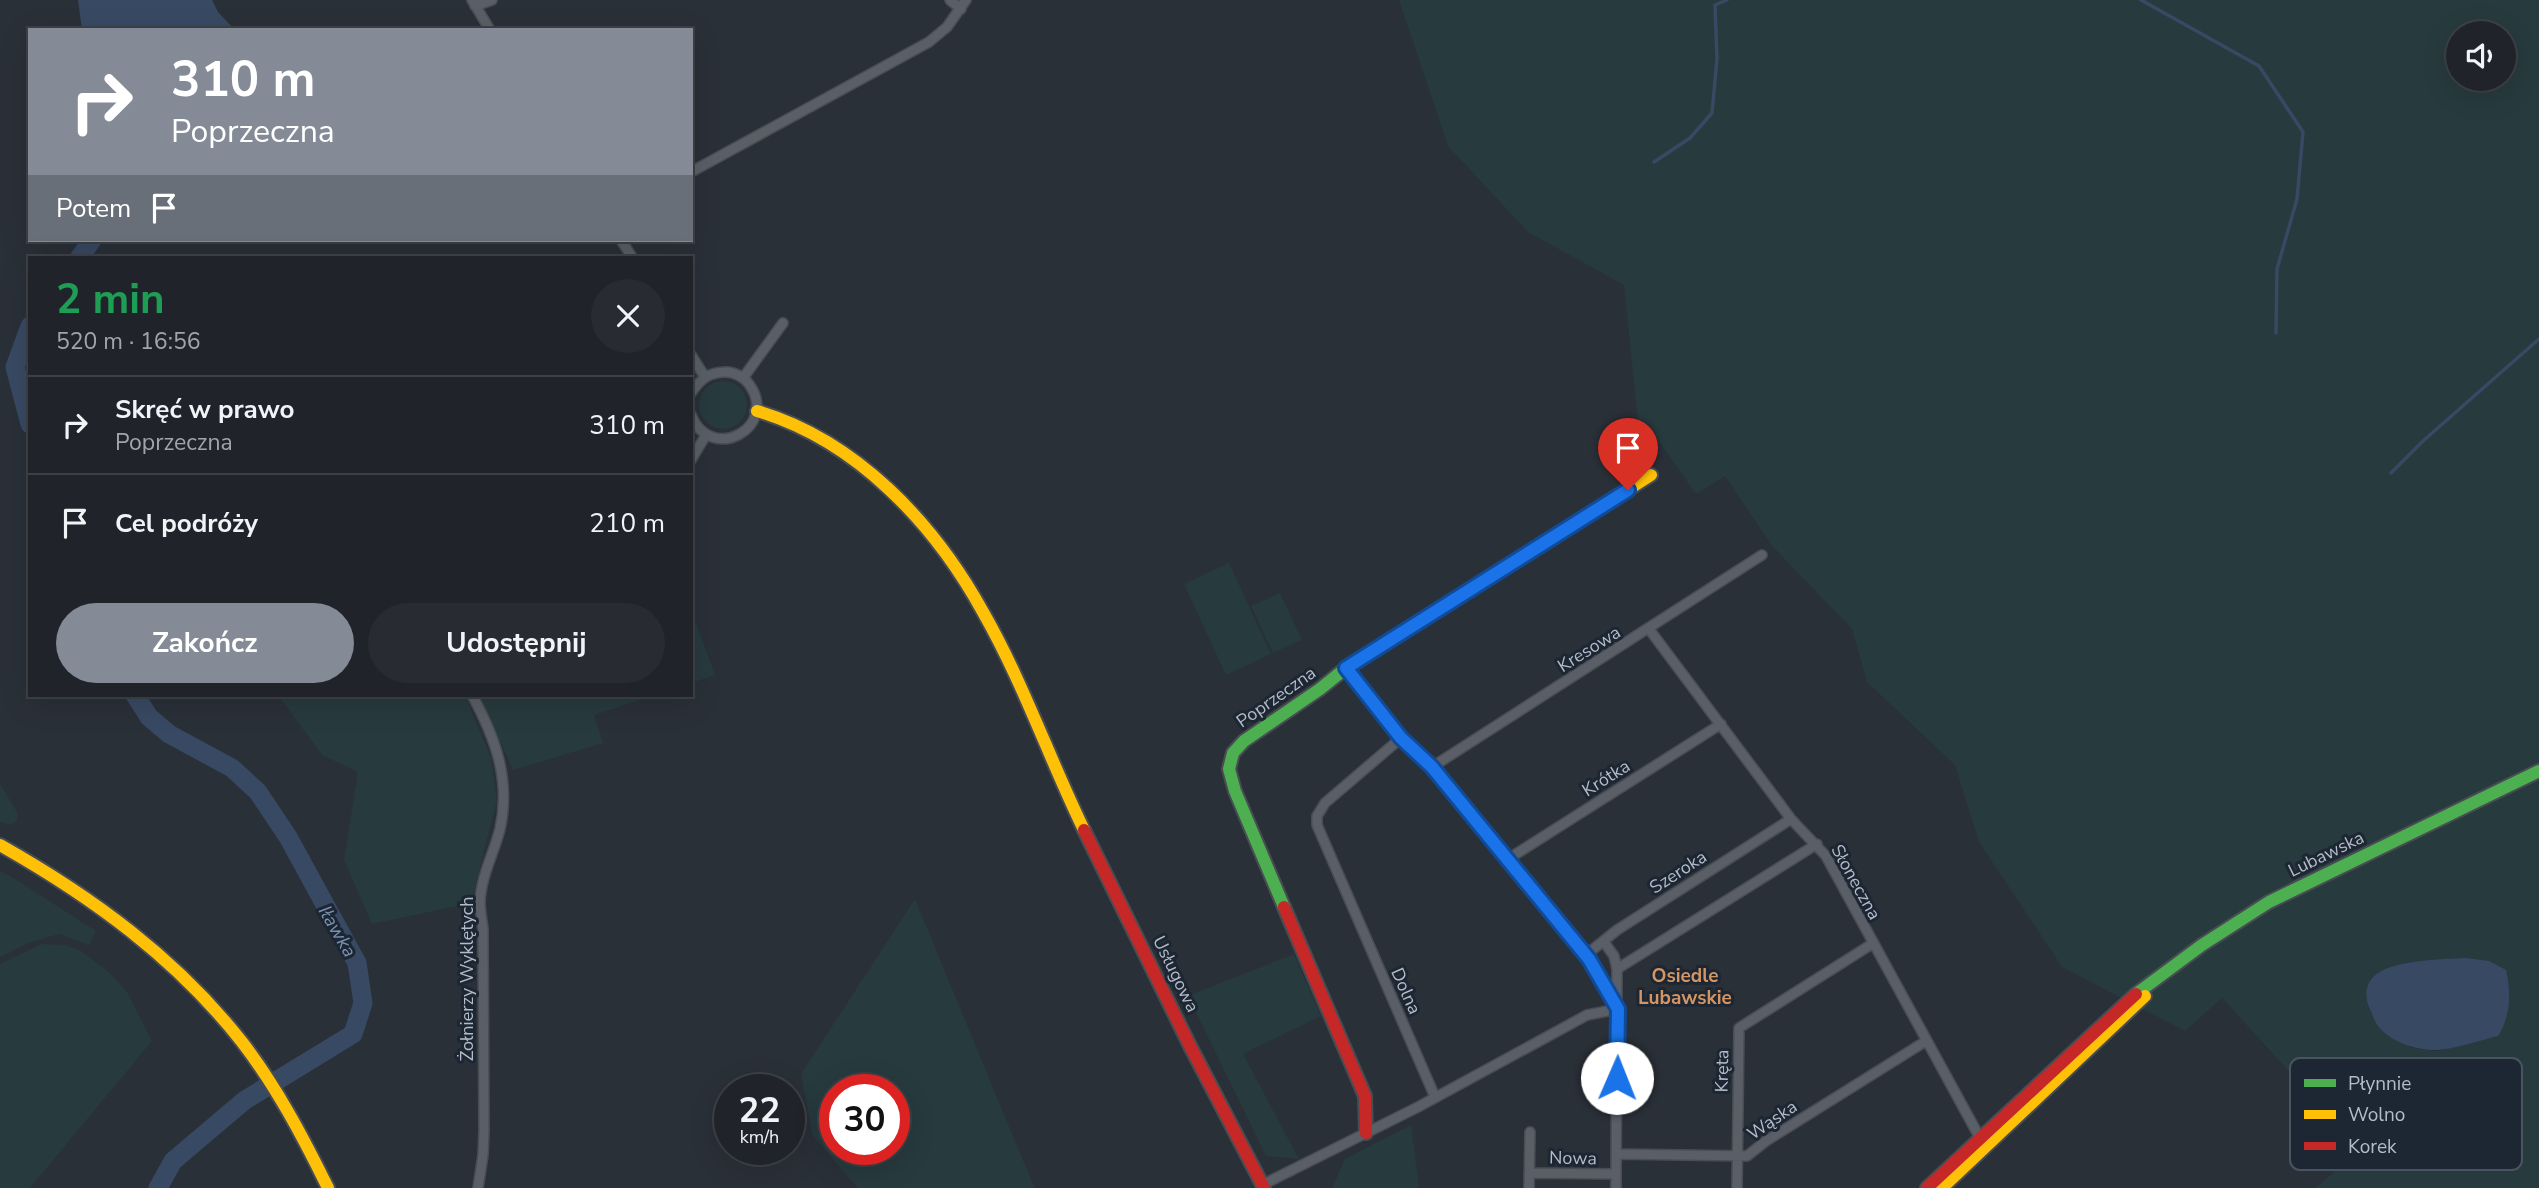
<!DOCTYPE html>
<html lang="pl">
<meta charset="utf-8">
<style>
:root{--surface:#20242a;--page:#282c32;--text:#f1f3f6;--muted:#a2a4a8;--line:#3d4147;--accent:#848b96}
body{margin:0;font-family:"Nunito Sans",sans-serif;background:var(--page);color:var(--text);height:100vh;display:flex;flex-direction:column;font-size:26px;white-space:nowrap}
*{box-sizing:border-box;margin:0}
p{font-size:23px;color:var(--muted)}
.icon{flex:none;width:38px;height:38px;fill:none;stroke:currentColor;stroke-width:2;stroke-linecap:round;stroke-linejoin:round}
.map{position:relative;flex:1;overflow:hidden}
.panel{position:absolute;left:28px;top:256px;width:665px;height:441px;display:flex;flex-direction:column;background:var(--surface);border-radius:0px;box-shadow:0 7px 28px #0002,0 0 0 2px var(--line)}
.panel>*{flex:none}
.banner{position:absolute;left:28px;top:28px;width:665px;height:214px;border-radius:0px;box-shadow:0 7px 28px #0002,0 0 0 2px var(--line);background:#848b96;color:#fff;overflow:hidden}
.buttons{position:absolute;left:2446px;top:21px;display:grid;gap:14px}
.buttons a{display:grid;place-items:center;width:70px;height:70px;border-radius:50%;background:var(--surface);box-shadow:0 7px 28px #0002,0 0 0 2px var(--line);font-size:35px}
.speed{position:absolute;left:714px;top:1074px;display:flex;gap:14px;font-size:35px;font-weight:700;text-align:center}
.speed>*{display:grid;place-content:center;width:91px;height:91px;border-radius:50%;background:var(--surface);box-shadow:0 7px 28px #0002,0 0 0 2px var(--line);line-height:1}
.speed small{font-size:18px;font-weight:400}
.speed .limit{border:10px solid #d22;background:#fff;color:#111}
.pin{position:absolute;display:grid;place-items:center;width:60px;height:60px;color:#fff;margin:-72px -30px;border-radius:50% 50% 50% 0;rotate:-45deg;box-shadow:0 0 7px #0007}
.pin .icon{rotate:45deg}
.me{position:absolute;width:77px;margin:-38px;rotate:1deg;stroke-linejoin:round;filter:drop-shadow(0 0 5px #0008)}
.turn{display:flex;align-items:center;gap:24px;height:147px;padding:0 28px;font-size:32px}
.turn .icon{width:91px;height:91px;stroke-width:2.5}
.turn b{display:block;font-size:49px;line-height:60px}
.then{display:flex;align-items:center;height:66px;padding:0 28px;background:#0003;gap:14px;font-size:26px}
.round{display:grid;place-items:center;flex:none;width:74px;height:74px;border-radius:37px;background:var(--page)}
.overview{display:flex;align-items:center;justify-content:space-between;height:119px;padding:0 28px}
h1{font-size:42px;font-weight:700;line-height:52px;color:#1e9e55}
.primary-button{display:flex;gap:14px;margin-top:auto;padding:14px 28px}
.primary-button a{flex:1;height:80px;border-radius:42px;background:var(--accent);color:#fff;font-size:28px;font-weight:700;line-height:80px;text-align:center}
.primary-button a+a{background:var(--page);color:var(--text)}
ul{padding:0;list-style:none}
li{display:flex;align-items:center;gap:21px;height:98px;padding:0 28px;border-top:2px solid var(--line)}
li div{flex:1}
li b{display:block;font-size:26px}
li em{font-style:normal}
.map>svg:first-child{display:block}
</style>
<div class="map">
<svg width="2539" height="1188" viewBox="0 0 2539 1188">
<rect width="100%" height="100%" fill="#2a3038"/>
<path fill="#273a3e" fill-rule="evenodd" d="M1399,0h1140v1188h-224l46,-38 -139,-152 -37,33 -123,-64 -83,-125 -24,-77 -88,-83 -15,-53 -79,-82 -48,-71 -29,18 -36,-51 -21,-11 -15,-147 -96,-53 -80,-86zM2459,33h45v46h-45zM2380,971l88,72 -30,8 -27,-3 -45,-59 5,-11z
M699 405a24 24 0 1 1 48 0a24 24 0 1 1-48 0Z
M1229,563l42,91 -45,21 -42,-91z
M1280,593l22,47 -29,13 -22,-47z
M691,609l24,66 -24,8z
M278,695h187l26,63 6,42 -26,103 -99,21 -28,-64 14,-88 -36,-17z
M479,695h176l-61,20 9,28 -90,27z
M0,784l17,28v9l-6,4 -11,-3z
M0,871l15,8 81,52 -7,14 -30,-11 -31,9 -28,14z
M915,899l117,283 3,6h-177l-45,-52 -12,-62zM835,1090h59v60h-59z
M42,944l23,1 16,6 29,22 17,19 25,49 -122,147h-30v-224z
M1294,954l27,62 -78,38 56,105 -33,-3 -78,-160z
M1411,1125l8,63h-87l13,-29z"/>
<path fill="#384963" d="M78,0h134l6,12 17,18h-153z
M2466,958l23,3 17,9c5,22 5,46 -8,66 -17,4 -47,14 -62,14 -21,0 -45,-8 -58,-24 -4,-5 -6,-13 -9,-19 -4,-10 -4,-22 4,-30 16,-17 70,-18 93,-19z"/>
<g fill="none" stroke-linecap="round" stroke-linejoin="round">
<path stroke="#384963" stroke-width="3.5" d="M2141,0l118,66 44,66 -6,67 -20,70 -1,64
M1654,162l36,-24 22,-25 5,-54 -2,-54 12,-5
M2391,473l32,-32 116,-102"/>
<path stroke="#384963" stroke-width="19" d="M80,257l12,-17
M30,326l-15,41 15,57
M135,695l14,22 20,17 63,34 26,24 30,45 69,126 6,40 -10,31 -108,66 -72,61 -15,27"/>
<g stroke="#484c53" stroke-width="12">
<path id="street" d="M472,0l18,30
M950,0l11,9
M475,6l17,-6
M691,172l238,-130 18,-15 19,-27
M621,240l11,17
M691,355l14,22
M743,378l40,-55
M691,393c9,-13 17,-21 35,-21 8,0 18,5 23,12 31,43 -38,81 -58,31
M691,460l15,-25
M1649,629l142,190 35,37 154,282
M1346,668l55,70 31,29 154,188 32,54
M472,695c23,42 39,85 28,134 -6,24 -19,47 -20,73 0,8 2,18 3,27l1,202 -1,24 -5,33
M1401,738l-76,65 -8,13v9l118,272
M1432,767l330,-212
M1508,859l213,-135
M1604,942l10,14 3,13 -1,219
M1586,955l31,-25 174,-111
M1617,969l200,-125
M1616,1154l131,2 19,-15 160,-100
M1529,1173l87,1
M1262,1185l156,-78 169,-92 31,-6
M1529,1188l1,-56
M1737,1188l2,-160 133,-84"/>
</g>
<g stroke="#484c53" stroke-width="16">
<path id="fast" d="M1284,907l-49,-116 -6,-22 4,-16 11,-12 76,-52 26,-21 105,-66
M2136,994l66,-49 67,-43 270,-131"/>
</g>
<g stroke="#484c53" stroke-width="16">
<path id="slow" d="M757,411c99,29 177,112 226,201 40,70 66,146 101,218
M1451,602l200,-127
M0,845c92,52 176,113 242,197 34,44 61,95 86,146
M1942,1188l203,-192"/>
</g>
<g stroke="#484c53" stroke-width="16">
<path id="jam" d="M1084,830l106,216 74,142
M1284,907l81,189 1,37
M1927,1188l209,-194"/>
</g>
<use href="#street" stroke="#5a5e66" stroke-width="9"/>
<use href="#fast" stroke="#4caf50" stroke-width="12"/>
<use href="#slow" stroke="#ffc107" stroke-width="12"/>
<use href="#jam" stroke="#c62828" stroke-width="12"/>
</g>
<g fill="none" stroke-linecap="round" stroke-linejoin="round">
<g stroke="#114b97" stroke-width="18">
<path id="route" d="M1617,1078l1,-69 -29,-50 -157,-192 -31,-29 -55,-70 282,-178"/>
</g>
<use href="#route" stroke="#1a73e8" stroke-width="12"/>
</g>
<g text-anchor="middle" stroke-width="6" stroke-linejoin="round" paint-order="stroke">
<g font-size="18" fill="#b4bcc9" stroke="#1d2633">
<text transform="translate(1589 649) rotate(-32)" y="6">Kresowa</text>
<text transform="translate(1276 697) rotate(-35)" y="6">Poprzeczna</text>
<text transform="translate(1606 778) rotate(-32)" y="6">Krótka</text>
<text transform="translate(2326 854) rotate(-26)" y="6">Lubawska</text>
<text transform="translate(1678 872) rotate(-33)" y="6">Szeroka</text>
<text transform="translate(1856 882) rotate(61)" y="6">Słoneczna</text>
<text transform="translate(1176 974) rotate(64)" y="6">Usługowa</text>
<text transform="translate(467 979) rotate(-90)" y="6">Żołnierzy Wyklętych</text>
<text transform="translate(1406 991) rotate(66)" y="6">Dolna</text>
<text transform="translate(1722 1071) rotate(-89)" y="6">Kręta</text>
<text transform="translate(1772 1120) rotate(-34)" y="6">Wąska</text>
<text transform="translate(1573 1158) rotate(1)" y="6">Nowa</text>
</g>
<g font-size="19" font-style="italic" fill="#7c92b1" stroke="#1d2633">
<text transform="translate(338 931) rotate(60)" y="7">Iławka</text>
</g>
<g font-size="19" font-weight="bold" fill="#d59563" stroke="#1d2633">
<text x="1685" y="982">Osiedle<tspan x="1685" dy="22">Lubawskie</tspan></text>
</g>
</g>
<rect x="2290" y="1058" width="232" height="112" rx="10" fill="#1d2633" stroke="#4a5360" stroke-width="2"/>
<rect x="2304" y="1079" width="32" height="8" fill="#4caf50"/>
<rect x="2304" y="1110" width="32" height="9" fill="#ffc107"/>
<rect x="2304" y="1142" width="32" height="8" fill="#c62828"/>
<g font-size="19" fill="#b4bcc9">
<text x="2348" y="1090">Płynnie</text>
<text x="2348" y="1121">Wolno</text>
<text x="2348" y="1153">Korek</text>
</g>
</svg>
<div class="buttons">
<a><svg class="icon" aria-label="sound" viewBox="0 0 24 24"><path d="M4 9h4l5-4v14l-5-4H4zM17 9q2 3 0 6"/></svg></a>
</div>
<div class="speed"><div>22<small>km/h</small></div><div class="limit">30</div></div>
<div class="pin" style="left:1628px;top:490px;background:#d93025"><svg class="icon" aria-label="arrive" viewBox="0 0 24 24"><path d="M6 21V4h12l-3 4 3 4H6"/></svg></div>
<svg class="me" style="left:1617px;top:1078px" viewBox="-20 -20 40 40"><circle r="19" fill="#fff"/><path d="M0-13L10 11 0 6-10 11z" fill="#1a73e8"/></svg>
<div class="banner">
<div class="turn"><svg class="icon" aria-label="right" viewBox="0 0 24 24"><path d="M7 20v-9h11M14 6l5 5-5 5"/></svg><div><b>310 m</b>Poprzeczna</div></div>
<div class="then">Potem<svg class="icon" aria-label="arrive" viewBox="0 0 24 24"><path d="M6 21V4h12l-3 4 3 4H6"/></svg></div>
</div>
<section class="panel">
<div class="overview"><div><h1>2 min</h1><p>520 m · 16:56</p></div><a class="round"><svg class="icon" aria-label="close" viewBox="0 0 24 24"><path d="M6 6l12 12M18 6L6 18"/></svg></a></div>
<ul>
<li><svg class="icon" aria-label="right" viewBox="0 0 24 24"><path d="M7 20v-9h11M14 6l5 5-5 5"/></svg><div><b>Skręć w prawo</b><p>Poprzeczna</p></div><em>310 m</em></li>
<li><svg class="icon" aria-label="arrive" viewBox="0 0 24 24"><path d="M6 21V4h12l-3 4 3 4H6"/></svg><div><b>Cel podróży</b></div><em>210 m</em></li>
</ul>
<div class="primary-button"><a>Zakończ</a><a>Udostępnij</a></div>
</section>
</div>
